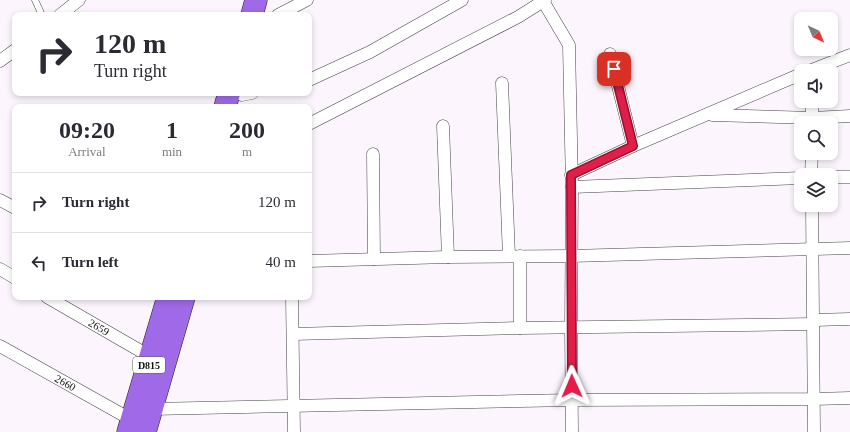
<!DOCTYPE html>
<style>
:root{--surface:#fff;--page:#f2f2f3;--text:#2b2b33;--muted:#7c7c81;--line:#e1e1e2}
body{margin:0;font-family:Georgia,serif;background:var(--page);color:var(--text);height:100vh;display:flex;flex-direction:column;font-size:15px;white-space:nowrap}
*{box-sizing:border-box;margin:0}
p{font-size:13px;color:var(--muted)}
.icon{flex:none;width:22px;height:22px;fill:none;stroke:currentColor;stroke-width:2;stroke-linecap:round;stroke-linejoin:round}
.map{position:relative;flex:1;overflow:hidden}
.drawer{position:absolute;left:12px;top:104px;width:300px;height:196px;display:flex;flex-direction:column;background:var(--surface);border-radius:8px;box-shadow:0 2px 6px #0003}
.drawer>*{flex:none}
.guide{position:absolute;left:12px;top:12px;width:300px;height:84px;border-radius:8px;box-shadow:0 2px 6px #0003;background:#fff;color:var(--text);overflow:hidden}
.needle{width:26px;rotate:136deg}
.tools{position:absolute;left:794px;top:12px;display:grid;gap:8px}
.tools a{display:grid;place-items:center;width:44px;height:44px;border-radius:8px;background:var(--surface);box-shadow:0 2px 6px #0003;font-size:20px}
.pin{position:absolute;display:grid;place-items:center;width:34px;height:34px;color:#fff;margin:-17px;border-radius:8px;box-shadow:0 2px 6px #0006}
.me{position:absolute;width:44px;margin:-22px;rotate:359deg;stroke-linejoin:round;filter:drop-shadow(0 0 3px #0008)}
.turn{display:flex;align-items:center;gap:14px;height:84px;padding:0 16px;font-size:18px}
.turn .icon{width:52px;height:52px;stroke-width:2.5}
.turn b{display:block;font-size:28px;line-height:34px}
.eta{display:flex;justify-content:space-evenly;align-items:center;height:68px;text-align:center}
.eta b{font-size:24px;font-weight:600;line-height:28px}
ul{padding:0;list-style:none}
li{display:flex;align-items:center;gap:12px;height:60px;padding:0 16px;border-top:1px solid var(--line)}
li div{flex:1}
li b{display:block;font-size:15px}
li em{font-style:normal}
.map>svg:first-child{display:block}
</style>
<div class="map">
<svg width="850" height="432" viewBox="0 0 850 432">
<rect width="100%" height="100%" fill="#fcf5fe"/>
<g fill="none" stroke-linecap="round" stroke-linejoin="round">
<g stroke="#444" stroke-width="7">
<path id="lane" d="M35,0l7,15"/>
</g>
<g stroke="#444" stroke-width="13">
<g id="street">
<path d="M543,1l26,44 3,142 -1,141 1,104"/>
<path d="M60,15l19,-15"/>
<path d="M278,15l29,-15"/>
<path d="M610,54l23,92"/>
<path d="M0,61l15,-11"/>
<path d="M809,71l41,-16"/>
<path d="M309,80l61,-28 92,-52"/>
<path d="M502,83l7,173"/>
<path d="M242,95l10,-2"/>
<path d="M812,101v22"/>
<path d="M712,115l101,3 37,-2"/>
<path d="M309,124l209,-107 27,-17"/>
<path d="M443,126l5,131"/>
<path d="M373,154l1,105"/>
<path d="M571,175l62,-29 168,-72"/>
<path d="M811,175l1,-22"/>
<path d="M831,177h19"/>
<path d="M572,187l229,-9"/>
<path d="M0,200l15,8"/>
<path d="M812,205l2,227"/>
<path d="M520,256v72"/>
<path d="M309,261l139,-4 123,-1 279,-8"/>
<path d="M0,269l15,9"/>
<path id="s1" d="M47,297l104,60"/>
<path d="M292,297l2,135"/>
<path d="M814,320l36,-1"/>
<path d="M293,334l227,-6 294,-4"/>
<path id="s2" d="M0,346l132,74"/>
<path d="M152,409l420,-9 242,-1 36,-1"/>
</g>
</g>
<g stroke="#222" stroke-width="23">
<path id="highway" d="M252,15l4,-15
M225,107l4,-14
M128,432l40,-135
M145,432l39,-135"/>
</g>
<use href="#lane" stroke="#fff" stroke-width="6"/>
<use href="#street" stroke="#fff" stroke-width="12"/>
<use href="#highway" stroke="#a069e8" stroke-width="22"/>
</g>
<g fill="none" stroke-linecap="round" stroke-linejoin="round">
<g stroke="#92132f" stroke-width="10">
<path id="route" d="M572,386l-1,-211 62,-29 -19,-77"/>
</g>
<use href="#route" stroke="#e11d48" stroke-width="7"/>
</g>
<g text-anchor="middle" stroke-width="4" stroke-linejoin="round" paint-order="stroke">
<rect fill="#fff" stroke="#585858" stroke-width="1" x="133" y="357" width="32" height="16" rx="3"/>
<g font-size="10" font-weight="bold" fill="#111">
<text x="149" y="369">D815</text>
</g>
<g font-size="11" fill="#111" stroke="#fff">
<text dy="4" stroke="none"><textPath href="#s1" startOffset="60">2659</textPath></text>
<text dy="4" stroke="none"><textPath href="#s2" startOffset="75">2660</textPath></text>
</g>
</g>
</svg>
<div class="tools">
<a><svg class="needle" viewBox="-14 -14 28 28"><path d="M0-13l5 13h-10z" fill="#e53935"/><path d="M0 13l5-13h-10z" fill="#7c7c81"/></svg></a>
<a><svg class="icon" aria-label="sound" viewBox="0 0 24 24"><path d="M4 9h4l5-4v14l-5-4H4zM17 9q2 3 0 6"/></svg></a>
<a><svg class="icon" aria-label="search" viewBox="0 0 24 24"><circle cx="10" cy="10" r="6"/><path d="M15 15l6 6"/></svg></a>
<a><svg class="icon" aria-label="layers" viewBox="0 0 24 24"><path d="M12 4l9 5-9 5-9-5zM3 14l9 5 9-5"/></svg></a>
</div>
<div class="pin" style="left:614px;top:69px;background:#d93025"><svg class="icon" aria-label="arrive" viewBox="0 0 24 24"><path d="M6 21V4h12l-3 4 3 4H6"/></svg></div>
<svg class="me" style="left:572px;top:386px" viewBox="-20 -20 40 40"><path d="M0-17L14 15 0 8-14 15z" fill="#e11d48" stroke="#fff" stroke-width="4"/></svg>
<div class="guide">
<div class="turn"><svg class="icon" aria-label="right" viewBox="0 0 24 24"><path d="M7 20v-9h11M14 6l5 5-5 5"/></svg><div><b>120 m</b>Turn right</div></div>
</div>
<section class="drawer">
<div class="eta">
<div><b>09:20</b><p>Arrival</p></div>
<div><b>1</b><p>min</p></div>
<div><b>200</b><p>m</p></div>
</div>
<ul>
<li><svg class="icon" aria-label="right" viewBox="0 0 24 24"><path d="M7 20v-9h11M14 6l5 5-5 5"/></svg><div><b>Turn right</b></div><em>120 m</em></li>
<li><svg class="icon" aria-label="left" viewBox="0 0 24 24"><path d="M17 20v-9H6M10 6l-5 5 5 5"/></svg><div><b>Turn left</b></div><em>40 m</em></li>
</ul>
</section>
</div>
